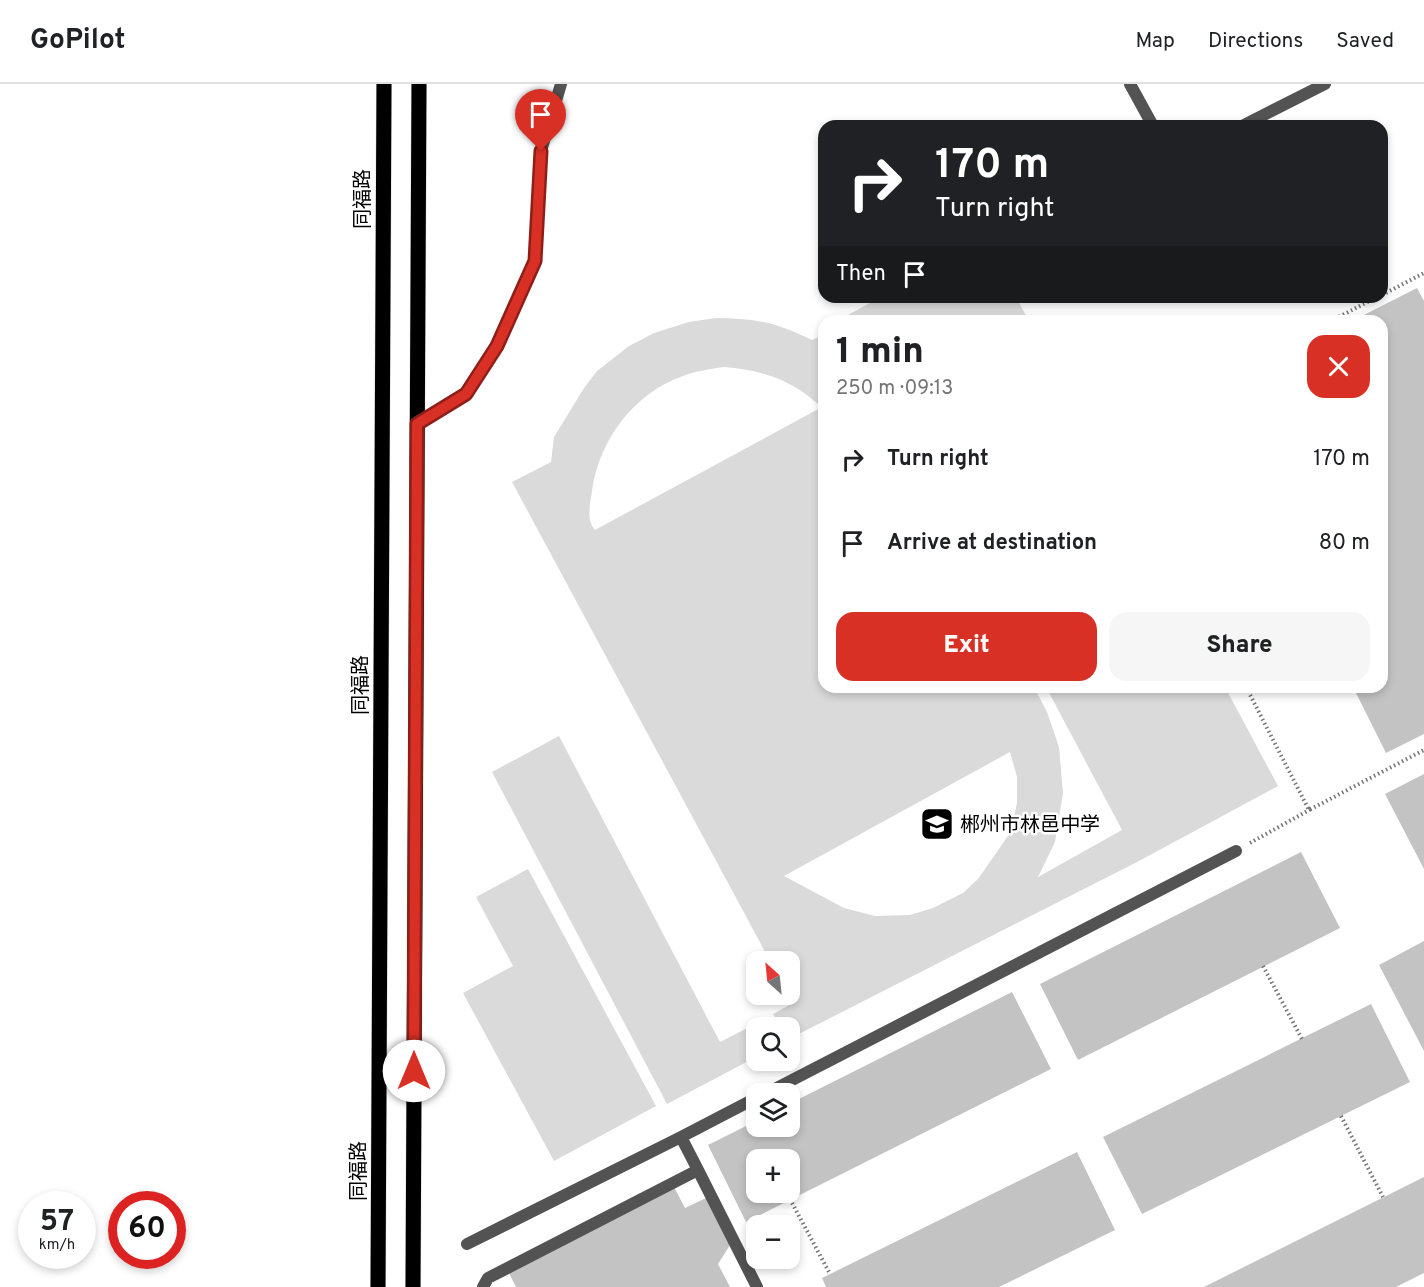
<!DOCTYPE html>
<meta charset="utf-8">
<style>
:root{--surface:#fff;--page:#f6f6f6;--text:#202124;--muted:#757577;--line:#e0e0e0;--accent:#d93025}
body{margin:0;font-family:Overpass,"Noto Sans SC",sans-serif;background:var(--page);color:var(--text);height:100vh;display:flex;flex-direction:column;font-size:22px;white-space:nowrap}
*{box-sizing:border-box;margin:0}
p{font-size:20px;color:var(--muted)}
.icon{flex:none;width:33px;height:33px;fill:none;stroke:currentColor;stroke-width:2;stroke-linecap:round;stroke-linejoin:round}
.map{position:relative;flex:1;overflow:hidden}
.panel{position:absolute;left:818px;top:231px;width:570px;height:378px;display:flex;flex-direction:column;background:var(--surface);border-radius:18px;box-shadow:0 3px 9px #0003}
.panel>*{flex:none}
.banner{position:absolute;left:818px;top:36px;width:570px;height:183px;border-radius:18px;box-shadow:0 3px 9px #0003;background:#202124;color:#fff;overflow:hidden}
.needle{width:39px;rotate:333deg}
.buttons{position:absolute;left:746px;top:867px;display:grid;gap:12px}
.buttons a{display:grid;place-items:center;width:54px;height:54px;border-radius:12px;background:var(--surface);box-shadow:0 3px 9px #0003;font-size:30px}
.speed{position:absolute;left:18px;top:1107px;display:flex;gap:12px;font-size:30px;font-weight:700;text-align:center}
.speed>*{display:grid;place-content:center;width:78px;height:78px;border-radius:50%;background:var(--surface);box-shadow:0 3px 9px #0003;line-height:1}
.speed small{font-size:15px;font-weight:400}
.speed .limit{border:9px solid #d22;background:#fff;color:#111}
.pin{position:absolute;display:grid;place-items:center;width:51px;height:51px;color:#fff;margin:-62px -26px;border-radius:50% 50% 50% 0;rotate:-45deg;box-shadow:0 0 6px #0007}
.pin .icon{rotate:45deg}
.me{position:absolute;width:66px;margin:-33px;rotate:0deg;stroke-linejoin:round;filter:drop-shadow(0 0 4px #0008)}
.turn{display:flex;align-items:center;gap:21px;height:126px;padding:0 18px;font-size:27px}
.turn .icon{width:78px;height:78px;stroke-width:2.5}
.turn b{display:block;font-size:42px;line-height:51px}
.then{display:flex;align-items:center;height:57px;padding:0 18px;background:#0003;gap:12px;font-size:22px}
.round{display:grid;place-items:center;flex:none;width:63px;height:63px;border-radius:18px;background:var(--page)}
.head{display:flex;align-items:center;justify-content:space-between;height:102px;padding:0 18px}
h1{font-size:36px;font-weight:800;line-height:45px}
.action{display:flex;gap:12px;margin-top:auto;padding:12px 18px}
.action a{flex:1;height:69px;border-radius:18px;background:var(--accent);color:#fff;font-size:24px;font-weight:800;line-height:69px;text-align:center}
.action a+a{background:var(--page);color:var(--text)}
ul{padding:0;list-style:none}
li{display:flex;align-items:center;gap:18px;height:84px;padding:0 18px}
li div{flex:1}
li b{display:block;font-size:22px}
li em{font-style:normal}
header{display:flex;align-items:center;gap:36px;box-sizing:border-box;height:84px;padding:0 30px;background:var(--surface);border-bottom:2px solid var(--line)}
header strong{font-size:28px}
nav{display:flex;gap:33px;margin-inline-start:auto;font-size:21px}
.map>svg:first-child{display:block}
</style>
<header>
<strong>GoPilot</strong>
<nav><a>Map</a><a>Directions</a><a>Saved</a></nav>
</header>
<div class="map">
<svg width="1424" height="1203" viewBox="0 0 1424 1203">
<rect width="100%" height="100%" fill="#fff"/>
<path fill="#dadada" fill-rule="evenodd" d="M881,213h135l13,24h-180l-3,-5z
M716,234c15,0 31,1 47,4 17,3 34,11 49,18l11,-5 1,352h210l13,25 12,35 4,46 -8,49 -17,35 84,-47 -76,-143h179l53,99 -139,75 -350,178v-11l-9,-1 -7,-13 20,-11 -5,-8 1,-33 -19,-1 -258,-479 39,-20 3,-25 30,-49 13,-17 32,-25 25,-13 35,-11zM724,283c28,2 56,9 80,26 6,4 12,10 18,14l-227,123c-9,-10 -5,-26 -3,-39 7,-51 42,-98 91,-115 13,-5 27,-7 41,-9zM1010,668l7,25v26l-7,30 -32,46 -15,14 -30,15 -23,7 -35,1 -31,-8 -60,-32z
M559,652l161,306 39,-20 3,5 -6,1v29l-89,47 -175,-332z
M528,785l128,237 -102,55 -91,-168 50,-27 -37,-69z"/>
<path fill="#c3c3c3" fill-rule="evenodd" d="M1417,204l7,13v433l-38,19 -33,-66h29v-366h-30z
M1424,690v95l-39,-75z
M1301,768l39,76 -262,132 -38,-76z
M1424,857v110l-45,-86z
M1012,908l39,77 -305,153 -38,-77 48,-24v5h33v-22zM756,1076h33v32h-33z
M1371,920l39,78 -268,132 -39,-77z
M1077,1068l38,78 -116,57h-173l-4,-9z
M1424,1093v96l-28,14h-192z
M674,1103l11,21 21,-10 24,47 -12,19 12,23h-214l-7,-14z"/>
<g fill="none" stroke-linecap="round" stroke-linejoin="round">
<g stroke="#dbdbdb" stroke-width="16">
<path id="primary" d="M378,1203l6,-1203
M413,1203l6,-1203"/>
</g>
<path stroke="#757575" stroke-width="4" stroke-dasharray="1.5 3" stroke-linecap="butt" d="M1382,211l42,-22
M1331,237l46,-24
M1246,603l63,123 115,-60
M1250,759l61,-34
M1263,882l39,73
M1341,1032l42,81
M790,1115l40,75"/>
<path stroke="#535353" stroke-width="12" d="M1130,0l23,42
M1242,42l83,-42
M417,340l49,-30 31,-48 38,-85 6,-110 20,-67
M765,1010l471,-243
M681,1053l75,-39
M467,1160l214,-107 17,33
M483,1203l5,-9 210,-108 59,117"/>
<use href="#primary" stroke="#000" stroke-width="15"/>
</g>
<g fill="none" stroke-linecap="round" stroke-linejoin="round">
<g stroke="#8d1f18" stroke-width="15">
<path id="route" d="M414,987l3,-647 49,-30 31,-48 38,-85 6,-110"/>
</g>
<use href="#route" stroke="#d93025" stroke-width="10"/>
</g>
<defs>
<g id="school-square" transform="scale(1.725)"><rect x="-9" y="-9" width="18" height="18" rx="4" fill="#000" stroke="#fff"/><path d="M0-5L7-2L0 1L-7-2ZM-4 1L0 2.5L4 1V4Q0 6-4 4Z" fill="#fff"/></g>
</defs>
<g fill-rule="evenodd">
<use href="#school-square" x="937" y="740"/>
</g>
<g text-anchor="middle" stroke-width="5" stroke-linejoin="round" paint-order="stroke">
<g font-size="20" fill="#000" stroke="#fff">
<text transform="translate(362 115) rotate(-90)" y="7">同福路</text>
<text transform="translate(360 601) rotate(-90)" y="7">同福路</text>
<text transform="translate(358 1087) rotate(-90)" y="7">同福路</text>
</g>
<g font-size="20" fill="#000" stroke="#fff" text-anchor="start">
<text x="960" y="747">郴州市林邑中学</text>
</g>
</g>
</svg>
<div class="buttons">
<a><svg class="needle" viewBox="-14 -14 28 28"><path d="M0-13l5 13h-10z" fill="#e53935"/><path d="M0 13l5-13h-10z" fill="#757577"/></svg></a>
<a><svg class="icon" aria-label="search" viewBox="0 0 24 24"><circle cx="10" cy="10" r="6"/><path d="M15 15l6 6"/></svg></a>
<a><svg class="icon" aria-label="layers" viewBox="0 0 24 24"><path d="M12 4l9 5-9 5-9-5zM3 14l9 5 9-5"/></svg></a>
<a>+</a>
<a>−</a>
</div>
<div class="speed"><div>57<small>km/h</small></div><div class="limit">60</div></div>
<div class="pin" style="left:541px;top:67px;background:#d93025"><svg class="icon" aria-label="arrive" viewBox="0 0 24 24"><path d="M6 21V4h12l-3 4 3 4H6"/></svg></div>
<svg class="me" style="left:414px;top:987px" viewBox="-20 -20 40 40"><circle r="19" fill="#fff"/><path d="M0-13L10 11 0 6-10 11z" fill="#d93025"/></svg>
<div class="banner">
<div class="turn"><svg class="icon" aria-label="right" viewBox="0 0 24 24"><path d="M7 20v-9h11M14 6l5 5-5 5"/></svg><div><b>170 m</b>Turn right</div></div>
<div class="then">Then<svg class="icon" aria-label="arrive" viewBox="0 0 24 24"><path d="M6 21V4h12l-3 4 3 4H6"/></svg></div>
</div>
<section class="panel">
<div class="head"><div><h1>1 min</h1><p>250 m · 09:13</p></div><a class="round" style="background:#d93025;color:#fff"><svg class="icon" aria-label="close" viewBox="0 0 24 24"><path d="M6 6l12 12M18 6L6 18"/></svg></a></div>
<ul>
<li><svg class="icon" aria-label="right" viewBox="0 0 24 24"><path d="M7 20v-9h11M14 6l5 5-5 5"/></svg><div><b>Turn right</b></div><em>170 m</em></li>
<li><svg class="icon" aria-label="arrive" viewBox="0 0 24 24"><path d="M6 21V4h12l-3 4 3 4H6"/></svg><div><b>Arrive at destination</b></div><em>80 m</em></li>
</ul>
<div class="action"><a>Exit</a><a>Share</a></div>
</section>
</div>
